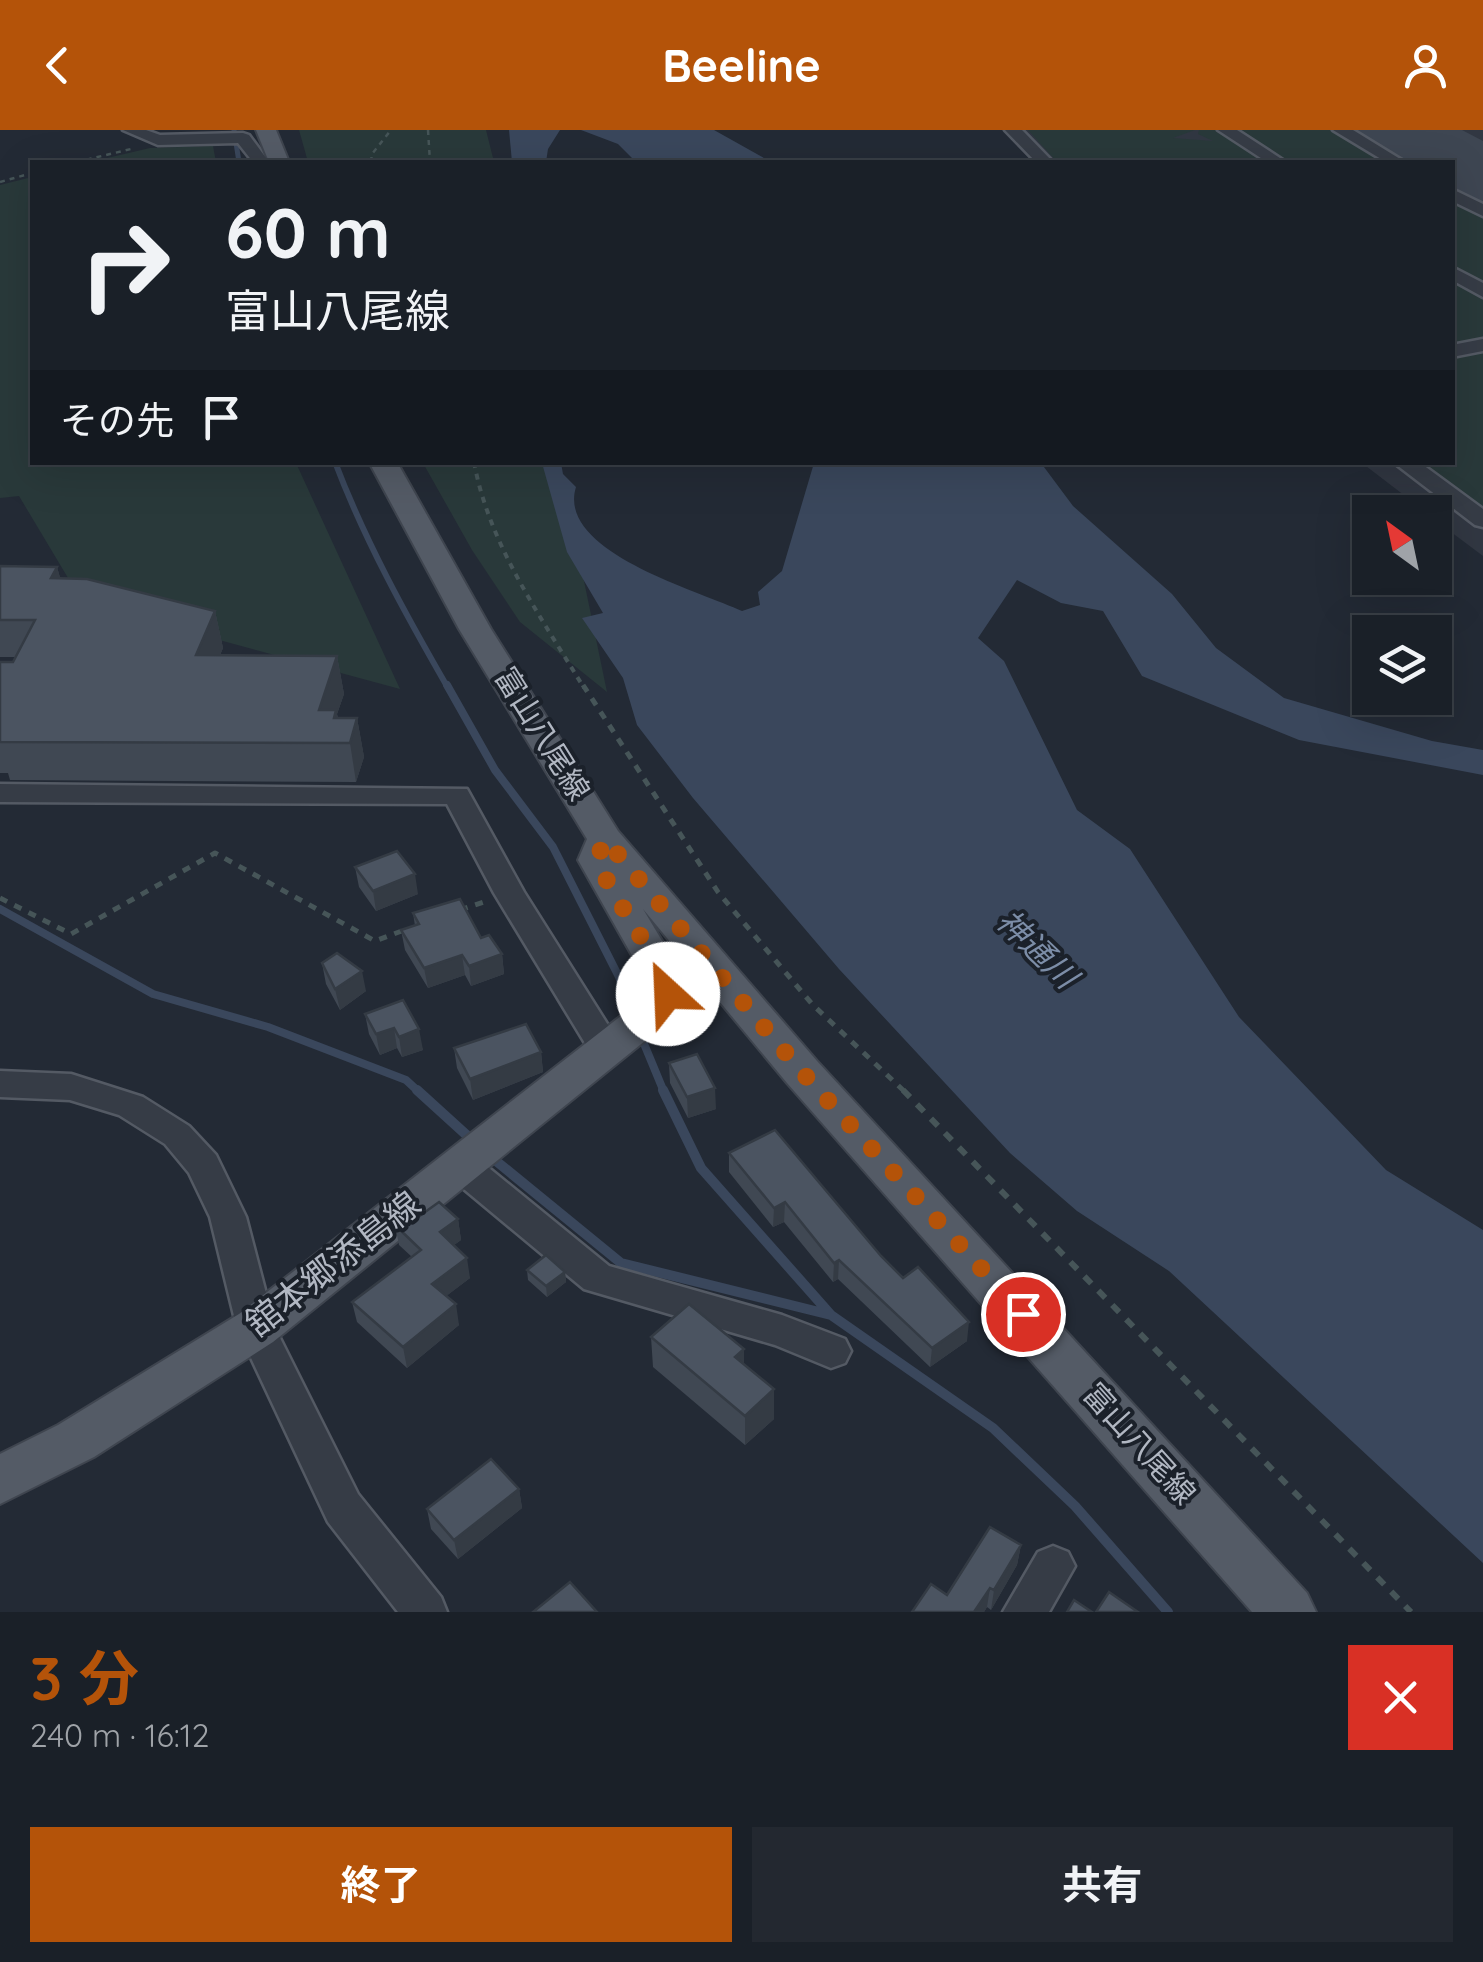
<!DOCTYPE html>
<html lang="ja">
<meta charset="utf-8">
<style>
:root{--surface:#1a2028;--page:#232830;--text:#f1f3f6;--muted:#9fa3a8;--line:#383e45;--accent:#b45309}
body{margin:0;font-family:Quicksand,"Noto Sans JP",sans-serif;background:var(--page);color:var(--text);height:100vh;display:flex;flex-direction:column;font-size:38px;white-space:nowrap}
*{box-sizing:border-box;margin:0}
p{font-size:32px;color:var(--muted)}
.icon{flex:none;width:55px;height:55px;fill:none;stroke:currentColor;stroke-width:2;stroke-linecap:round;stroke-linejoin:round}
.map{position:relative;height:1482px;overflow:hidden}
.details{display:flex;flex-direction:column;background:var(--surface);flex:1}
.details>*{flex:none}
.top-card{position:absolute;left:30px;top:30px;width:1425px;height:305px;border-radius:0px;box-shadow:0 10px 40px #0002,0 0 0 2px var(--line);background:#1a2028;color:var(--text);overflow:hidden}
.needle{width:65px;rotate:327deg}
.controls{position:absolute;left:1352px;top:365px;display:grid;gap:20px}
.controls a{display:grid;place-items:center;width:100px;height:100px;border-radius:0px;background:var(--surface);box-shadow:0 10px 40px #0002,0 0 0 2px var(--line);font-size:50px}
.pin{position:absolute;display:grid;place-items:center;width:85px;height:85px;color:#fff;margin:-42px;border:5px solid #fff;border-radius:50%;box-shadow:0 2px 10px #0007}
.me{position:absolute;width:110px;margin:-55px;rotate:335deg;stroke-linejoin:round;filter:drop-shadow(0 0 8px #0008)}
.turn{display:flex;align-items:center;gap:35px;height:210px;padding:0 30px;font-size:45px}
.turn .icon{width:130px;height:130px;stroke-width:2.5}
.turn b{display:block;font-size:70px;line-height:85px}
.then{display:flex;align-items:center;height:95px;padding:0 30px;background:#0003;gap:20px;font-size:38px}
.round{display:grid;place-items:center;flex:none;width:105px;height:105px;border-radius:0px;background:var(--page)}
.head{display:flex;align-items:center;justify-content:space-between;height:170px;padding:0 30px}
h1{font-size:60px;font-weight:700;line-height:75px;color:var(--accent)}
.primary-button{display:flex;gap:20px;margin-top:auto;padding:20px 30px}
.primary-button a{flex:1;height:115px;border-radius:0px;background:var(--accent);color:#fff;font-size:40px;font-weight:700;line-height:115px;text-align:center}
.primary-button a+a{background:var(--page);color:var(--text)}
header{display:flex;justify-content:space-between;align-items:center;height:130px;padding:0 30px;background:var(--accent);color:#fff;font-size:45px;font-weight:700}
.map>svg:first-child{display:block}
</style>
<header><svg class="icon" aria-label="back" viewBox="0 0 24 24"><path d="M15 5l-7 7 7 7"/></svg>Beeline<svg class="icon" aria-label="person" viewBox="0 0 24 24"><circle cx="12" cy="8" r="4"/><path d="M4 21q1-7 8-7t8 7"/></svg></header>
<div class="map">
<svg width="1483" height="1482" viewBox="0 0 1483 1482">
<rect width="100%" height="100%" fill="#232a35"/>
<path fill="#313742" d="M1007,0h476v426l-48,-36v-8h-9l-64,-49 90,-1v-300h-410z"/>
<path fill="#29393a" d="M299,0h187l8,32h-186z
M1028,0h167l-22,8 40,3 -15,-7 1,-4h21l51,32h-214z
M1234,0h99l56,32h-103z
M213,16l3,16h-126l60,-14z
M32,47v285l264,1 104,226 -317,-86 -64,-107 -19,2v-313z
M1452,70l31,17v69l-30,-19z
M1453,147l30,20v216l-70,-50 39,-1z
M423,333h125l36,118 23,111 -87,-70 -48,-72z"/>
<path fill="#3a475c" d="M509,0h51l-12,19 -2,13h-34z
M581,0h133l57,32h-135l-18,-18z
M542,333h19l2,11 13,13c-20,64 120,103 166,124l18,-6 -2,-13 24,-21 32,-108h227l32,43 99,88 44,54 68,50 148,43 51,9v25l-184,-35 -157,-64 -39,-65 -42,-8 -44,-23 -39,58 26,23 73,149 53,39 109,168 147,153 97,60v333l-314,-292 -92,-60 -67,-58 -171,-184 -146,-171 -56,-73 -14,-47 -41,-60 21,-5 -36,-61z"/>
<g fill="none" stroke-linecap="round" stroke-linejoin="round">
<path stroke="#3a475c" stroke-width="5" d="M234,0l5,32"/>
<path stroke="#3a475c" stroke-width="6" d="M335,332c30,79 71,153 113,226"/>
<path stroke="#3a475c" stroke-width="8" d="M447,555l48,85 58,77 66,130 15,39
M0,779l153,85 115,33 138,53 13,12
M640,904l24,58"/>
<path stroke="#3a475c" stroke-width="10" d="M417,960l55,50
M663,960l38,78 130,147 162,113 82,78 93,106
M490,1026l131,107 210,52"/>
<path fill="#3e4652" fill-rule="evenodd" d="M1351,0h111l21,11v66l-31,-7v-38c-45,0 -72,9 -101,-32z"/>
<g stroke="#545a64" stroke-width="5">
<path id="minor" d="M123,0h23l14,5 83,-2 6,2 20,27h-16l-15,-19 -80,2z
M1005,0h17l31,32h-17z
M1218,0h19l49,32h-19z
M1333,0h20l52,32h-19z
M1452,59l31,15v12l-31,-15z
M1452,137l31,16v14l-31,-17z
M1483,209v12l-31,6v-12z
M1393,332h26l64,47v18l-8,-2z
M0,654l467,5 57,103 99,157 -5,9 -12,3 -12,-3 -100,-165 -47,-89 -447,-2z
M0,941l71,3 72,23 46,29 27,29 30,62 29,111 83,166 83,103 6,15h-49l-70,-90 -91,-194 -27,-111 -21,-44 -24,-29 -46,-29 -49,-15 -70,-3z
M460,1021l13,4 136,111 173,49 63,24 6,12 -6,12 -14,5 -56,-23 -191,-56 -137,-114 -5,-10 5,-10z
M1053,1416l15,6 7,14 -26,46h-46l35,-60z"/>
</g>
<g stroke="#3f454f" stroke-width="4">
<path id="major" d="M256,0h20l13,32h-20z
M369,332h28l94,167 127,202 199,230 490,532 9,19h-64l-465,-529 -144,-174 30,50 15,35 -32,38 -383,310 -179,115 -94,47v-50l58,-29 181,-111 387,-302 21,-21 -13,-32 -56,-99 9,-21 -128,-210z"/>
</g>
<path stroke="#465558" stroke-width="2.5" stroke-dasharray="5 5" stroke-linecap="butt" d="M428,0l2,32
M77,32l58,-14
M371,32l1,-8 19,-24
M0,52l32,-9"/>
<path stroke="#465558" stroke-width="4" stroke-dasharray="6 6" stroke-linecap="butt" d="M474,332c15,83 67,155 110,226"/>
<path stroke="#465558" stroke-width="5" stroke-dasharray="8 8" stroke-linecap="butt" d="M583,555l135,207 94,112 93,88
M0,768l71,36 144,-81 160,88 32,-12
M460,780l27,-9"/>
<path stroke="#465558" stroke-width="6" stroke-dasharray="10 10" stroke-linecap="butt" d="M903,960l508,522"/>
<use href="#minor" fill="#363c46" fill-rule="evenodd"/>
<use href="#major" fill="#545b66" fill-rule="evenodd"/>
</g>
<path fill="#404853" d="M0,436l57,1 3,11 155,33 8,37 -3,7 117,1 7,38 -7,20 1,4h19l7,39 -8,25 -346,-2 -2,-7h-8v-111h13l2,-5h-15z
M355,737l63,27 -42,17 -17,-24z
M413,783l68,25 21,16 2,20 -33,12 -6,-11 -37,13 -23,-38 -4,-20 14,-4z
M322,833l44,28 -26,19 -14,-26z
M403,870l20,50 -21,7 -5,-9 -17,7 -11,-21 -4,-20z
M454,918l87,4 2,20 -70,28 -16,-32z
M669,933l47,46 -28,9 -18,-35z
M729,1023l152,103 86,85 -37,26 -92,-88 -5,3 -49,-60 -11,5 -44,-55z
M418,1087l40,2 3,21 -7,5 16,33 -24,18 13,29 -52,43 -50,-46 -5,-20 60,-45 -13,-12 -4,-20z
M527,1140l38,2 1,10 -19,15 -19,-17z
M651,1207l93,12v15l30,25v30l-29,26 -92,-78z
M519,1359l3,19 -64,51 -27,-30 -4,-20z
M1021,1415l-4,20 -26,45 -4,-3 -3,5h-72l35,-17z"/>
<path fill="#343b44" d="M57,437l11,37 -17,-26z
M215,481l8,37 -18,44 -9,-37z
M337,526l7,38 -7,20 5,29 -23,-33z
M357,588l7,39 -8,25 -6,-39z
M415,744l3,20 -42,17 -3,-20z
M502,824l2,20 -33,12 -2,-20z
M462,825l3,20 -37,13 -4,-20z
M362,841l4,20 -26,19 -5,-21z
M394,898l3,20 -17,7 -4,-21z
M419,899l4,21 -21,7 -3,-20z
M541,922l2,20 -70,28 -3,-21z
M715,958l1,21 -28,9 -1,-21z
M785,1072l-1,20 -11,5 1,-19z
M458,1089l3,21 -18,13 -3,-21z
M467,1128l3,20 -34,26 -4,-20z
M839,1130l-1,19 -5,3 1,-19z
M565,1142l1,10 -19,15 -1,-11z
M456,1174l3,21 -52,43 -4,-21z
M969,1192l-2,19 -37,26 2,-19z
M744,1219v30l-9,-22z
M774,1259v30l-29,26v-29z
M519,1359l3,19 -64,51 -4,-19z
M1021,1415l-4,20 -26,45 3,-20z
M990,1458l-3,19 -3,5h-10z"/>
<path fill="#4b5461" stroke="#343b44" stroke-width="2.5" d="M0,436l57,1 -6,11 36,1 128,32 -19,44 141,1 -18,54h17l-2,8h23l-7,25 -350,-1v-80h13l22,-42h-35z
M397,721l18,23 -42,17 -18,-24z
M460,769l21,39 8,-3 13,19 -33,12 -7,-11 -38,13 -23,-38 18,-6 -6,-11z
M337,823l25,18 -27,18 -13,-26z
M403,870l16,29 -20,8 -5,-9 -18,6 -11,-20z
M526,894l15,28 -71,27 -16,-31z
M697,924l18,34 -28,9 -18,-34z
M775,1000l106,126 22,22 15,-11 51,55 -37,26 -93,-88 -5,3 -49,-61 -11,6 -45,-55z
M439,1072l19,17 -18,13 27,26 -35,26 24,20 -53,43 -51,-45 69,-52 -26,-25 17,-14 6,6z
M546,1125l19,17 -19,14 -19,-16z
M689,1174l55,45 -9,8 39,32 -29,27 -94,-79z
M491,1329l28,30 -65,51 -27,-31z
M990,1397l31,18 -27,45 -4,-2 -16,24h-62l19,-28 16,11z
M570,1452l27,30h-64z
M1109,1462l29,20h-42z
M1074,1470l18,12h-25z"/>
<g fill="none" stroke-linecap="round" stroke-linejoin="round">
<path stroke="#b45309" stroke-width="18" stroke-dasharray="0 32.4" d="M668,864c-15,-49 -51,-87 -71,-134l8,-21 197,233 221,242"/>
</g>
<g text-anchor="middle" stroke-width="8" stroke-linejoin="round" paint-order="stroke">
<g font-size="30" fill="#b1b7c2" stroke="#1b212a">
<text transform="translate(542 604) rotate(58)" y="10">富山八尾線</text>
<text transform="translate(1139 1314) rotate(48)" y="10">富山八尾線</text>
</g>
<g font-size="32" font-style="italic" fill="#7c8da7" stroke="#1b212a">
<text transform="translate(1037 819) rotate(44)" y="11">神通川</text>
</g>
<g font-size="35" fill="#b1b7c2" stroke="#1b212a">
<text transform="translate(333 1134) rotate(-38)" y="12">舘本郷添島線</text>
</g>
</g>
</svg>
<div class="controls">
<a><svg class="needle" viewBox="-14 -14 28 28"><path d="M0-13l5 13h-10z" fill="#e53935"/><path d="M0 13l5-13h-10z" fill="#9fa3a8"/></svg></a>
<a><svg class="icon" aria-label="layers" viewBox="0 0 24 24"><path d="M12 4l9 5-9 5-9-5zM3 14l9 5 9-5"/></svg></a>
</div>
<div class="pin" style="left:1023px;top:1184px;background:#d93025"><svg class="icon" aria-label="arrive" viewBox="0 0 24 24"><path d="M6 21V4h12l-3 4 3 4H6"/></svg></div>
<svg class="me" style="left:668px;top:864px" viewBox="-20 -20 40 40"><circle r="19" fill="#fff"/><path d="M0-13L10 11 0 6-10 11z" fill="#b45309"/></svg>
<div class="top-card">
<div class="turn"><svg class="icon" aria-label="right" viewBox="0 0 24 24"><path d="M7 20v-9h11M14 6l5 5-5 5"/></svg><div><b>60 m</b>富山八尾線</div></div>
<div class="then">その先<svg class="icon" aria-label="arrive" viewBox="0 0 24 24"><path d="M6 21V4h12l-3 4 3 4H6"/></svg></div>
</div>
</div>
<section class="details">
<div class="head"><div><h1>3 分</h1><p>240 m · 16:12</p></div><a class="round" style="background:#d93025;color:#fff"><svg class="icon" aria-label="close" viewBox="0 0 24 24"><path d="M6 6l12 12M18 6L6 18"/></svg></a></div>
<div class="primary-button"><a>終了</a><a>共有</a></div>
</section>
